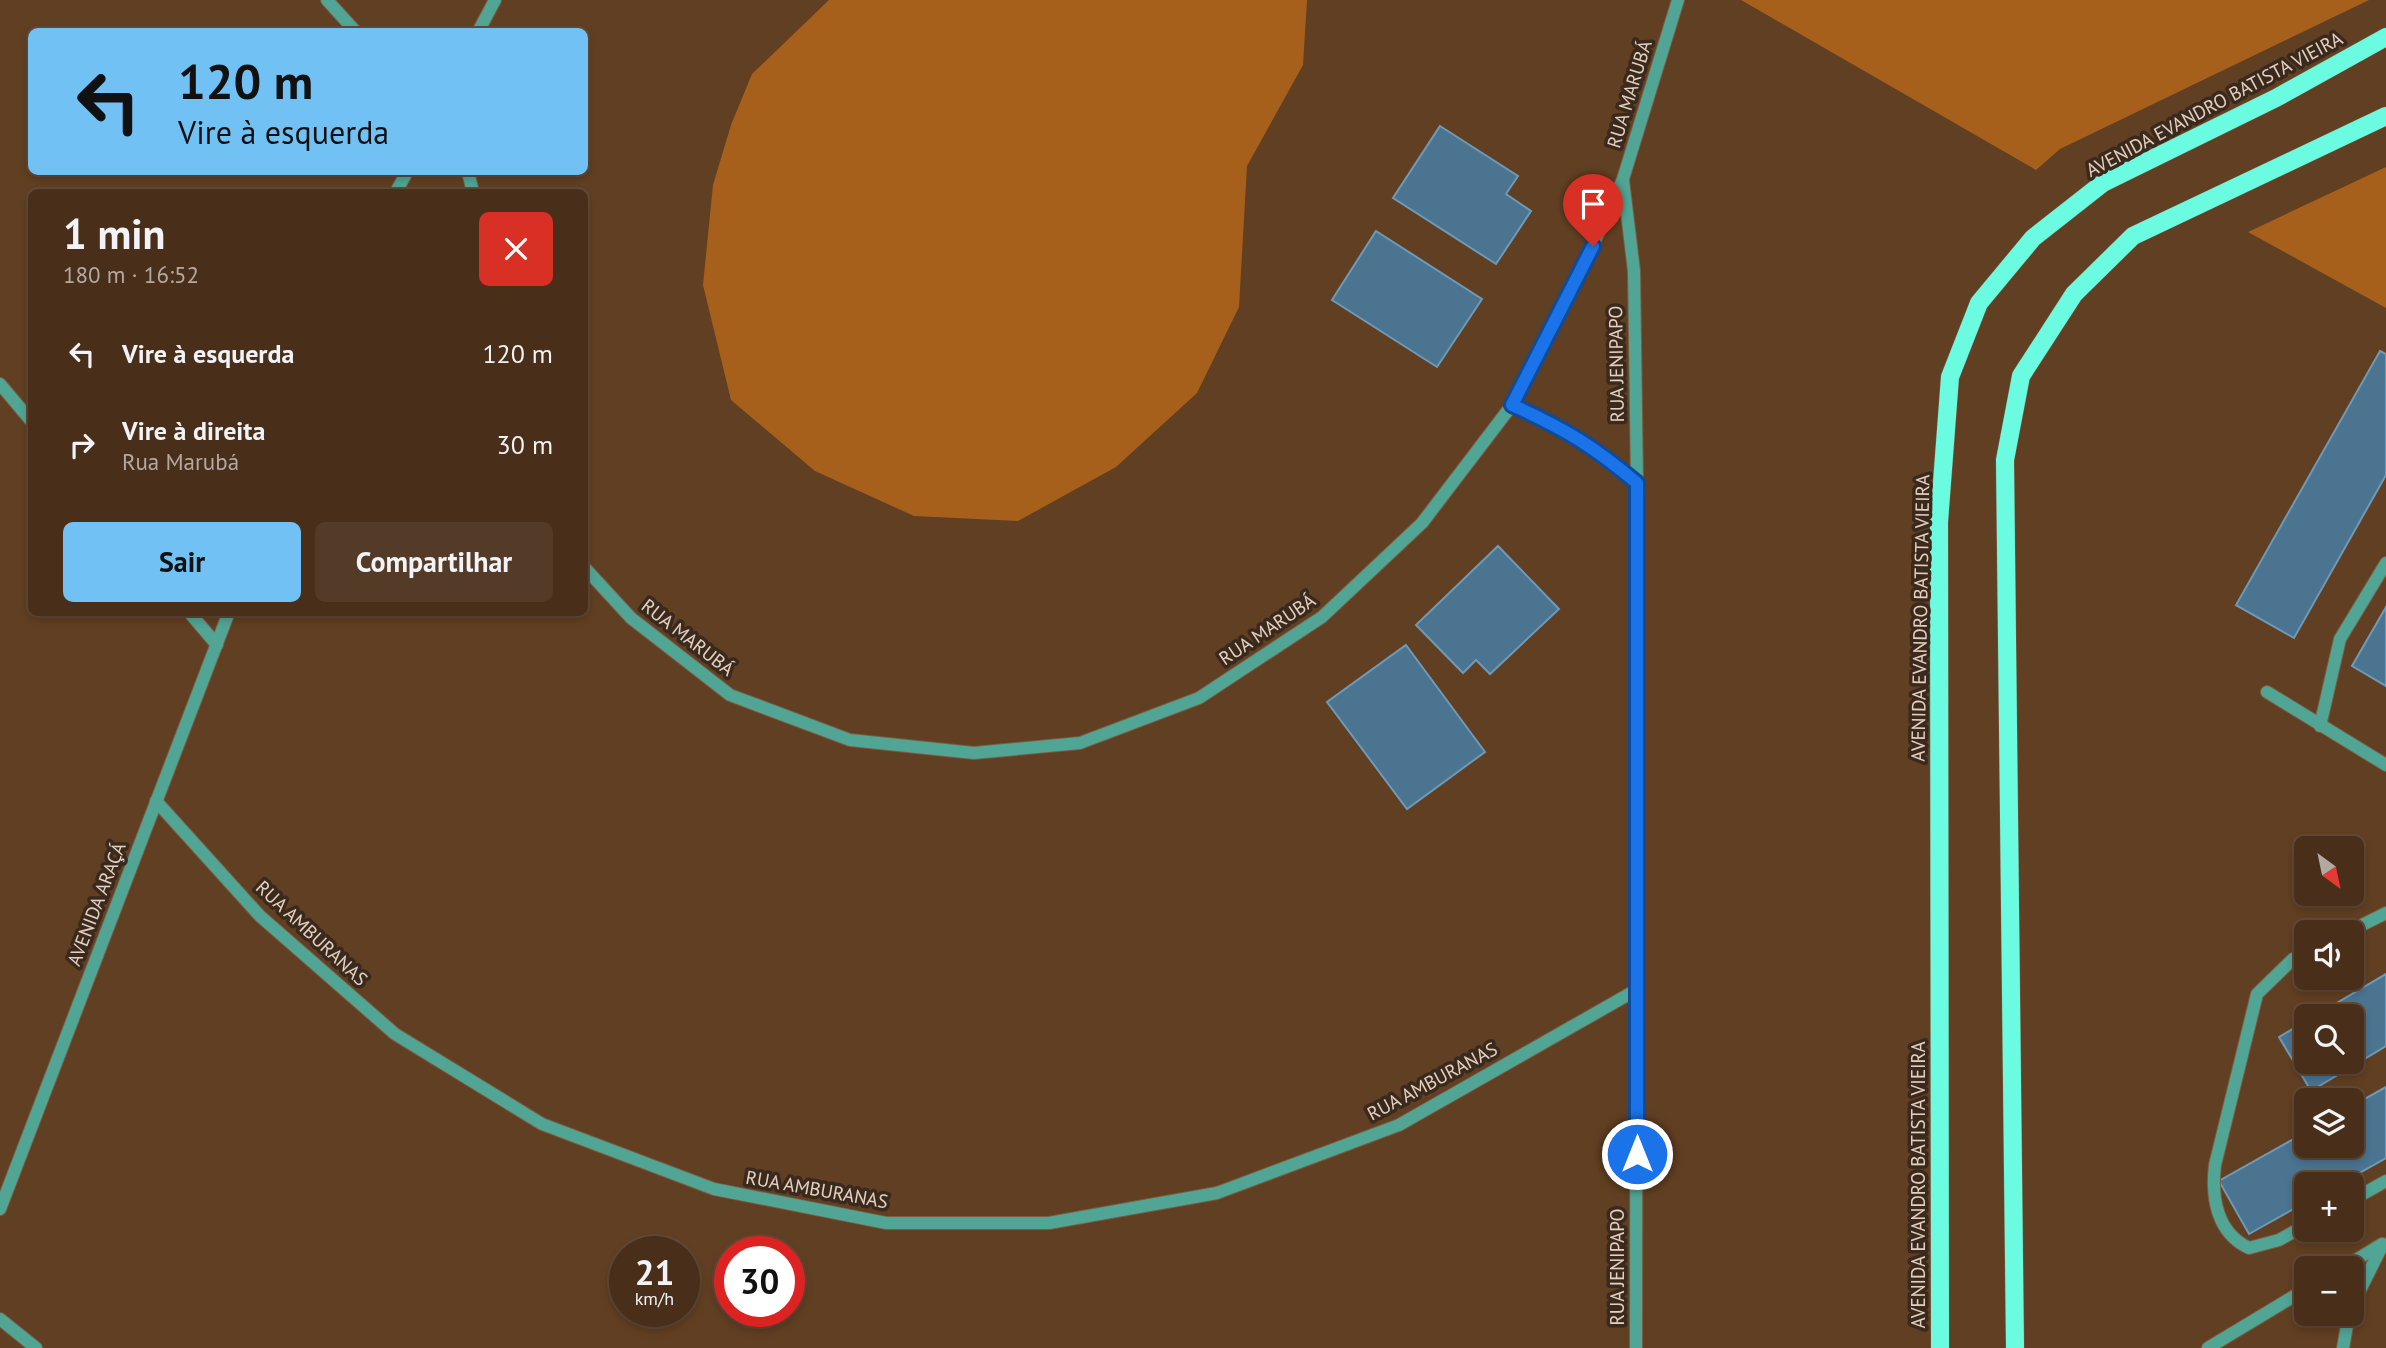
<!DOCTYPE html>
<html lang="pt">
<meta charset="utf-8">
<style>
:root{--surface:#492f1a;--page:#533b27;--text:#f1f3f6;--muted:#b1a9a2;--line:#614a39;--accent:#72c1f5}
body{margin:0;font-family:"PT Sans",sans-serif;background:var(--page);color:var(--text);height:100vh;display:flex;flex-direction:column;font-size:26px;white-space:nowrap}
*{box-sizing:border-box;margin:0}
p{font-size:23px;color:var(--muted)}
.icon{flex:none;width:38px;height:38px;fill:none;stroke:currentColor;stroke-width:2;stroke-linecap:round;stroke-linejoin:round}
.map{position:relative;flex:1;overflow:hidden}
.sheet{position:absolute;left:28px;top:189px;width:560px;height:427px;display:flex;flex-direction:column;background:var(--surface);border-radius:10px;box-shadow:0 4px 10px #0003,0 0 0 2px var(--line)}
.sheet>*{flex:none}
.banner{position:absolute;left:28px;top:28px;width:560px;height:147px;border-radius:10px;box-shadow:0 4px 10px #0003,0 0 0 2px var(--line);background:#72c1f5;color:#111;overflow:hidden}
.needle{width:46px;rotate:147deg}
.tools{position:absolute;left:2294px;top:836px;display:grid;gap:14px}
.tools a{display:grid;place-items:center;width:70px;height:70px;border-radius:10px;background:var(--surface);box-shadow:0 4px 10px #0003,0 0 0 2px var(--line);font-size:35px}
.speed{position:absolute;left:609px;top:1236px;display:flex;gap:14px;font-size:35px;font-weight:700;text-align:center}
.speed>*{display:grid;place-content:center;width:91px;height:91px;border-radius:50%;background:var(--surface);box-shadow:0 4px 10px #0003,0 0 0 2px var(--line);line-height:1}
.speed small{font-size:18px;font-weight:400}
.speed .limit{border:10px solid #d22;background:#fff;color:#111}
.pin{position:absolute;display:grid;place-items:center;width:60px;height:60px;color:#fff;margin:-72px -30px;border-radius:50% 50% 50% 0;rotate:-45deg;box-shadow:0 0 7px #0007}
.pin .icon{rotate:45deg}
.me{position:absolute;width:77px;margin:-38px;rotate:0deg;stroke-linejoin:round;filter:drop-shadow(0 0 5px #0008)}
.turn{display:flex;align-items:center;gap:24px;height:147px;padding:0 35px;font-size:32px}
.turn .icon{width:91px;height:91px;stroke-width:2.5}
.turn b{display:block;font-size:49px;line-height:60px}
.round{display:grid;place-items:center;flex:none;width:74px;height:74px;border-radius:10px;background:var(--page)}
.head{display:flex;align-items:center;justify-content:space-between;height:119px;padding:0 35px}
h1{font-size:42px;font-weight:600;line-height:52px}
.primary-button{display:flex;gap:14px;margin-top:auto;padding:14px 35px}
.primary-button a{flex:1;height:80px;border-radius:10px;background:var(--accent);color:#111;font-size:28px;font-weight:600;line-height:80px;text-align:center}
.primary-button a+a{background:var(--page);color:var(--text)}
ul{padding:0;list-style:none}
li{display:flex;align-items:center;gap:21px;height:91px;padding:0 35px}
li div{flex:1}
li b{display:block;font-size:26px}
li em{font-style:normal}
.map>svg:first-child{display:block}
</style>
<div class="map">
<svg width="2386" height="1348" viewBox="0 0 2386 1348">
<rect width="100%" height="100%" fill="#613f22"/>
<path fill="#a7601c" d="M829,0h478l-4,65 -56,101 -8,141 -42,86 -81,74 -98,54 -104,-5 -99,-45 -84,-71 -28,-115 10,-100 18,-60 21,-51z
M1741,0h628l-309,149 -24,21z
M2386,167v141l-138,-76z"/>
<path fill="#4b7490" stroke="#6f9ab7" stroke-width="2" d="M1440,126l78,50 -12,18 25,17 -35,53 -103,-66z
M1376,231l106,68 -45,68 -105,-67z
M2380,351l6,3v121l-92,163 -58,-33z
M1498,546l61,63 -69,65 -14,-14 -13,13 -47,-48z
M2386,607v79l-34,-20z
M1406,645l79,107 -78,57 -80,-107z
M2386,974v72l-75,45 -32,-54 27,-16v41h46v-45h-39z
M2386,1087v71l-48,27h-32v17l-57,32 -30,-53 87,-49v14h46v-40z"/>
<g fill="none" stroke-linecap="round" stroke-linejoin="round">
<g stroke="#7b5c42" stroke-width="14">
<path id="minor" d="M327,0l29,32
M478,32l17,-32
M468,172l5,20
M1623,180l11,91 3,212 -1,865
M396,192l11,-20
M0,384l32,38
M1512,405c53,24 81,41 125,78
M584,567l47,51 99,77 120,45 124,13 106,-10 119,-45 123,-81 100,-94 90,-118 60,-114 51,-112 55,-179
M189,612l28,33
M2267,692l119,73
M2320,726l20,-87 46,-76
M156,801l104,115 135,118 147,90 172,65 172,34h163l168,-30 182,-68 239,-136
M2346,933l40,-20
M2306,953l-13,6 -36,35 -42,171c-4,33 2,68 34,83l30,-8 27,-15
M2352,1200l34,-19
M0,1209l229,-597
M2341,1269l41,-25
M2352,1306l31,-62
M0,1319l36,29
M2208,1348l98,-59
M2343,1348l6,-34"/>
</g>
<g stroke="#7b5c42" stroke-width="19">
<path id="major" d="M1940,1348l-1,-826 11,-145 29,-74 54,-65 70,-55 173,-85 110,-61
M2015,1348l-10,-888 16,-84 53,-82 59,-58 253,-120"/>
</g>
<use href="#minor" stroke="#51a595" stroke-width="12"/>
<use href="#major" stroke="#6bfbe1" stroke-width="18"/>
</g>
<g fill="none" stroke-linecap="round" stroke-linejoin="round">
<g stroke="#114b97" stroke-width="18">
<path id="route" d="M1593,246l-81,159c53,24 81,41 125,78v671"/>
</g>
<use href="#route" stroke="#1a73e8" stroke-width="12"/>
</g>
<g text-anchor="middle" stroke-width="7" stroke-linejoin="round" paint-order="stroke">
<g font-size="19" fill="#e5d0c0" stroke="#3a2a1d">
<text transform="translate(1629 94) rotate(-73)" y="7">RUA MARUBÁ</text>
<text transform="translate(2214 104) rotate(-28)" y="7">AVENIDA EVANDRO BATISTA VIEIRA</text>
<text transform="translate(1616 364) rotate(-91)" y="7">RUA JENIPAPO</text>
<text transform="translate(1920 618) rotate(-89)" y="7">AVENIDA EVANDRO BATISTA VIEIRA</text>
<text transform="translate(1267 629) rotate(-34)" y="7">RUA MARUBÁ</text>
<text transform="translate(688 637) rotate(38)" y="7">RUA MARUBÁ</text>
<text transform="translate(96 904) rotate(-69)" y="7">AVENIDA ARAÇÁ</text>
<text transform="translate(312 933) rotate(43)" y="7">RUA AMBURANAS</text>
<text transform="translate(1432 1081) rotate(-28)" y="7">RUA AMBURANAS</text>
<text transform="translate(1918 1185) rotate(-90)" y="7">AVENIDA EVANDRO BATISTA VIEIRA</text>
<text transform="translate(817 1189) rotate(10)" y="7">RUA AMBURANAS</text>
<text transform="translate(1617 1267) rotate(-90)" y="7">RUA JENIPAPO</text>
</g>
</g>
</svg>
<div class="tools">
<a><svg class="needle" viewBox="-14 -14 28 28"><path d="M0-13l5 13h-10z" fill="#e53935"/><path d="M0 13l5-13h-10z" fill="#b1a9a2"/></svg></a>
<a><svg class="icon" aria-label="sound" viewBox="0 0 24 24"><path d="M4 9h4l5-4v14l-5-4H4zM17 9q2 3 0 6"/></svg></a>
<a><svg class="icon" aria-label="search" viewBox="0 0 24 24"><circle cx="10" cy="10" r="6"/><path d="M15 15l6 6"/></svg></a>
<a><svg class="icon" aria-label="layers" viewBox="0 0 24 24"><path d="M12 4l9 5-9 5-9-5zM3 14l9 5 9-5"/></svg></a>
<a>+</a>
<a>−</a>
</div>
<div class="speed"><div>21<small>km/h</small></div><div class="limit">30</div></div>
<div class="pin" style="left:1593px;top:246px;background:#d93025"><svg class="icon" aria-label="arrive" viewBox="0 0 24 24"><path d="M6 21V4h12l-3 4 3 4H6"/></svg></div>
<svg class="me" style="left:1637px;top:1154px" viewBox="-20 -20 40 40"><circle r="17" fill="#1a73e8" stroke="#fff" stroke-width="3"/><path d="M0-11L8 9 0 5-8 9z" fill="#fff"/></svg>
<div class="banner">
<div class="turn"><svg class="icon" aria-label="left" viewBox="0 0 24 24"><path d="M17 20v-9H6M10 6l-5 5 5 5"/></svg><div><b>120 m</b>Vire à esquerda</div></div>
</div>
<section class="sheet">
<div class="head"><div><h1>1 min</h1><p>180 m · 16:52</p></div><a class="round" style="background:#d93025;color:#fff"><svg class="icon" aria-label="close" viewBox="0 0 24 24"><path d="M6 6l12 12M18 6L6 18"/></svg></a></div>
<ul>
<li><svg class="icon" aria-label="left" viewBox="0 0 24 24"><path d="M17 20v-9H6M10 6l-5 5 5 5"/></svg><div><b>Vire à esquerda</b></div><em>120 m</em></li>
<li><svg class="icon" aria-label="right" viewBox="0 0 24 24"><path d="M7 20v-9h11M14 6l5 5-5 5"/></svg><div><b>Vire à direita</b><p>Rua Marubá</p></div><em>30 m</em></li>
</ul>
<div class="primary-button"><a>Sair</a><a>Compartilhar</a></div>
</section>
</div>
